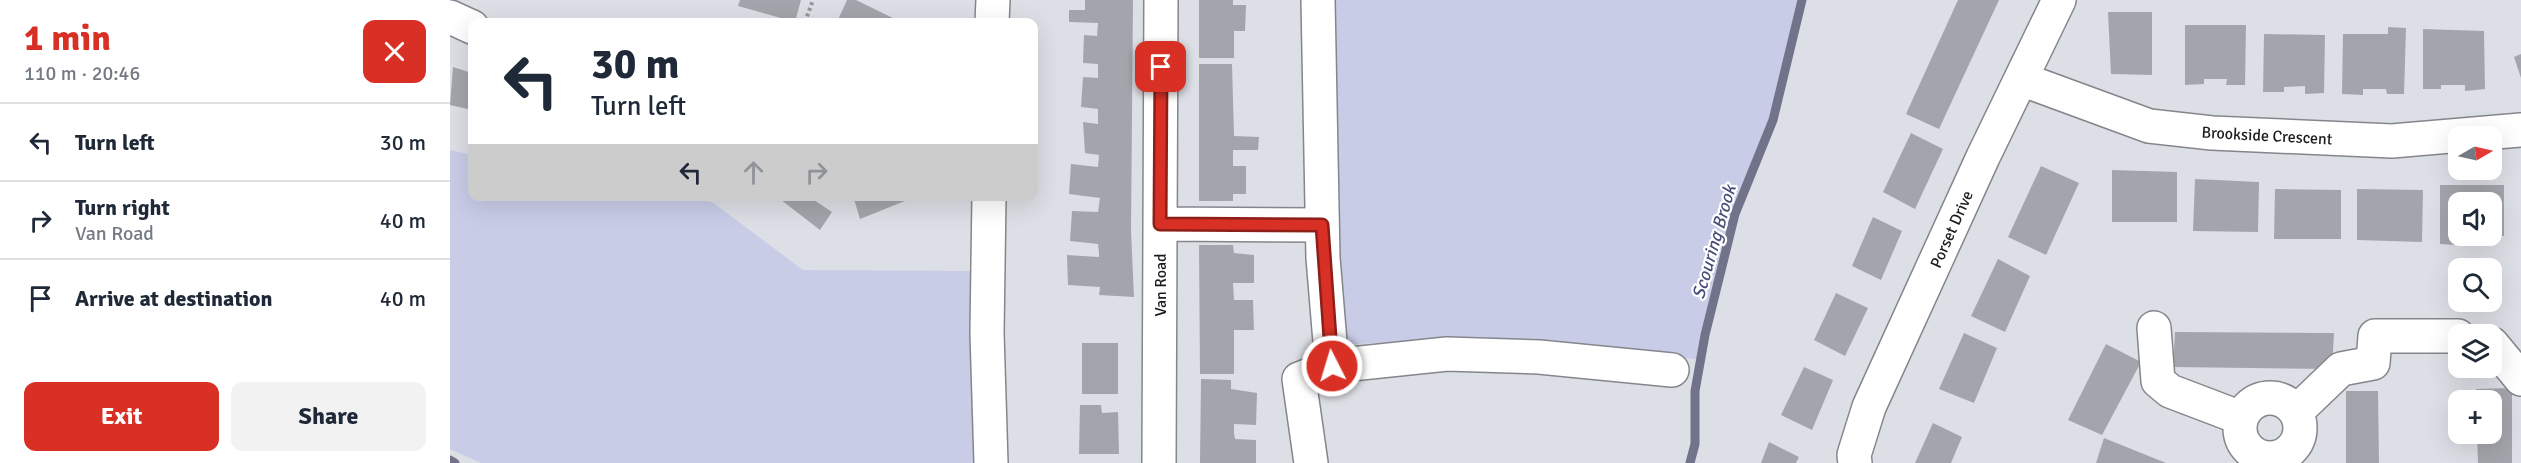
<!DOCTYPE html>
<meta charset="utf-8">
<style>
:root{--surface:#fff;--page:#f2f2f3;--text:#1f2937;--muted:#747a83;--line:#e0e1e3;--accent:#d93025}
body{margin:0;font-family:Signika,sans-serif;background:var(--page);color:var(--text);height:100vh;display:flex;flex-direction:column;font-size:22px;white-space:nowrap}
*{box-sizing:border-box;margin:0}
p{font-size:20px;color:var(--muted)}
.icon{flex:none;width:33px;height:33px;fill:none;stroke:currentColor;stroke-width:2;stroke-linecap:round;stroke-linejoin:round}
.map{position:relative;flex:1;overflow:hidden}
.drawer{display:flex;flex-direction:column;background:var(--surface);width:450px}
.drawer>*{flex:none}
.top-card{position:absolute;left:18px;top:18px;width:570px;height:183px;border-radius:12px;box-shadow:0 6px 24px #0002;background:#fff;color:var(--text);overflow:hidden}
.needle{width:39px;rotate:81deg}
.tools{position:absolute;left:1998px;top:126px;display:grid;gap:12px}
.tools a{display:grid;place-items:center;width:54px;height:54px;border-radius:12px;background:var(--surface);box-shadow:0 6px 24px #0002;font-size:30px}
.pin{position:absolute;display:grid;place-items:center;width:51px;height:51px;color:#fff;margin:-26px;border-radius:12px;box-shadow:0 3px 9px #0006}
.me{position:absolute;width:66px;margin:-33px;rotate:355deg;stroke-linejoin:round;filter:drop-shadow(0 0 4px #0008)}
.turn{display:flex;align-items:center;gap:21px;height:126px;padding:0 24px;font-size:27px}
.turn .icon{width:78px;height:78px;stroke-width:2.5}
.turn b{display:block;font-size:42px;line-height:51px}
.lanes{display:flex;align-items:center;height:57px;padding:0 24px;background:#0003;justify-content:center;gap:30px;direction:ltr}
.lanes .off{opacity:.35}
.round{display:grid;place-items:center;flex:none;width:63px;height:63px;border-radius:12px;background:var(--page)}
.overview{display:flex;align-items:center;justify-content:space-between;height:102px;padding:0 24px}
h1{font-size:36px;font-weight:800;line-height:45px;color:var(--accent)}
.button{display:flex;gap:12px;margin-top:auto;padding:12px 24px}
.button a{flex:1;height:69px;border-radius:12px;background:var(--accent);color:#fff;font-size:24px;font-weight:800;line-height:69px;text-align:center}
.button a+a{background:var(--page);color:var(--text)}
ul{padding:0;list-style:none}
li{display:flex;align-items:center;gap:18px;height:78px;padding:0 24px;border-top:2px solid var(--line)}
li div{flex:1}
li b{display:block;font-size:22px}
li em{font-style:normal}
main{display:flex;flex:1;min-height:0}
.map>svg:first-child{display:block}
</style>
<main>
<section class="drawer">
<div class="overview"><div><h1>1 min</h1><p>110 m · 20:46</p></div><a class="round" style="background:#d93025;color:#fff"><svg class="icon" aria-label="close" viewBox="0 0 24 24"><path d="M6 6l12 12M18 6L6 18"/></svg></a></div>
<ul>
<li><svg class="icon" aria-label="left" viewBox="0 0 24 24"><path d="M17 20v-9H6M10 6l-5 5 5 5"/></svg><div><b>Turn left</b></div><em>30 m</em></li>
<li><svg class="icon" aria-label="right" viewBox="0 0 24 24"><path d="M7 20v-9h11M14 6l5 5-5 5"/></svg><div><b>Turn right</b><p>Van Road</p></div><em>40 m</em></li>
<li><svg class="icon" aria-label="arrive" viewBox="0 0 24 24"><path d="M6 21V4h12l-3 4 3 4H6"/></svg><div><b>Arrive at destination</b></div><em>40 m</em></li>
</ul>
<div class="button"><a>Exit</a><a>Share</a></div>
</section>
<div class="map">
<svg width="2071" height="463" viewBox="0 0 2071 463">
<rect width="100%" height="100%" fill="#dddfe6"/>
<path fill="#c8cce7" d="M879,0h473l-29,120 -38,94 -35,146 -105,-16 -189,-3 -63,4z
M0,150l22,5v41l212,1 28,5 91,68 177,1 3,192h-502l-31,-14z"/>
<g fill="none" stroke-linecap="round" stroke-linejoin="round">
<path stroke="#707389" stroke-width="9" d="M0,460l5,3
M1240,463l5,-19v-53l10,-56 30,-121 38,-94 29,-120"/>
</g>
<path fill="#a4a5ac" d="M290,0h61l-6,22 -57,-16z
M397,0h9l45,22h-64z
M635,0h48l-2,231 3,66 -35,-2 1,-8 -32,-2 -1,-30 32,2v-4l-1,-9 -28,-3 2,-30 26,1 2,-14 -31,-4 2,-30 27,3 1,-12 -14,-2 -2,-31 15,2v-15l-17,-2 2,-30 15,1v-14l-15,-1 1,-28 13,1 1,-13 -29,-1v-12h16z
M749,0h34v5h13l-1,26h-11v27h-35z
M1508,0h41l-60,129 -33,-15z
M1658,12h44v63l-41,-1z
M1735,25h61l-1,60h-19l1,-6h-23v5l-19,1z
M1938,27l18,1 -2,66h-17l-1,-5h-23v6l-21,-1 1,-60h45z
M1973,29l61,2 1,58 -20,2v-6h-24v4h-18z
M1814,34l61,1 -1,58 -19,1v-8l-21,1v5h-21z
M2071,54v24l-7,-21z
M749,64h33l2,72 25,1 -1,13h-25v16h13v28h-13v7h-34z
M3,67l19,6v37l-22,-5z
M1461,133l32,16 -28,60 -32,-17z
M1591,166l38,17 -33,72 -38,-18z
M1662,170l65,2v50h-65z
M1745,179l64,3 -1,50 -65,-1z
M1990,185h64v51h-12v-34h-34l-2,43 -16,-1z
M1825,189l66,1v49h-67z
M1907,189l66,1 -1,52 -65,-2z
M326,196h36l-1,2 21,14 -12,18z
M403,196h62v1l-55,22z
M1423,217l29,14 -21,49 -29,-14z
M749,245h34l1,8 20,2v28h-21l1,17h19l1,30h-20v44h-34z
M1548,259l32,17 -25,56 -34,-16z
M1386,293l32,15 -23,48 -31,-16z
M1725,332l159,1 -2,36 -159,-2z
M1514,333l33,15 -23,55 -35,-14z
M632,343h36v51h-36z
M1656,344l35,18 -39,73 -34,-15z
M1354,367l29,13 -21,50 -31,-15z
M751,379l30,1v9l26,4 -1,32 -22,-1v9l1,6 21,1v23h-56z
M2062,388v75h-34l-1,-29h15v-34h-15l-1,-11z
M1896,391h32l1,72h-33z
M630,405h21l1,8 16,-1 1,42h-40z
M1483,423l29,14 -11,26h-36z
M1654,438l62,25h-70z
M1319,442l30,15 -3,6h-35z"/>
<g fill="none" stroke-linecap="round" stroke-linejoin="round">
<g stroke="#85868c" stroke-width="36">
<path id="minor" d="M0,17l22,10
M542,22l1,-22
M1571,79l128,47 63,7 180,8 129,-11
M539,196l-2,137 4,130
M710,224l162,1
M1704,328l4,53 12,10 71,27
M2042,344l29,35
M882,366l115,-12 92,3 133,13
M1790 428a30 30 0 1 1 60 0a30 30 0 1 1-60 0Z
M1846,412l45,-43 32,-6 2,-27h83
M709,463l2,-463
M861,463l-12,-84 33,-13 -9,-108 -5,-258
M1405,463l-1,-8 15,-48 114,-250 76,-157"/>
</g>
<path stroke="#96979d" stroke-width="4" stroke-dasharray="3 3" stroke-linecap="butt" d="M355,22l8,-22"/>
<use href="#minor" stroke="#fff" stroke-width="33"/>
</g>
<g fill="none" stroke-linecap="round" stroke-linejoin="round">
<g stroke="#8d1f18" stroke-width="15">
<path id="route" d="M711,67l-1,157 162,1 10,141"/>
</g>
<use href="#route" stroke="#d93025" stroke-width="10"/>
</g>
<g text-anchor="middle" stroke-width="4.5" stroke-linejoin="round" paint-order="stroke">
<g font-size="16" fill="#1a1b1d" stroke="#fff">
<text transform="translate(1817 135) rotate(3)" y="6">Brookside Crescent</text>
<text transform="translate(1501 229) rotate(-66)" y="6">Porset Drive</text>
<text transform="translate(710 285) rotate(-90)" y="6">Van Road</text>
</g>
<g font-size="18" font-style="italic" fill="#4a4e7b" stroke="#fff">
<text transform="translate(1264 242) rotate(-74)" y="6">Scouring Brook</text>
</g>
</g>
</svg>
<div class="tools">
<a><svg class="needle" viewBox="-14 -14 28 28"><path d="M0-13l5 13h-10z" fill="#e53935"/><path d="M0 13l5-13h-10z" fill="#747a83"/></svg></a>
<a><svg class="icon" aria-label="sound" viewBox="0 0 24 24"><path d="M4 9h4l5-4v14l-5-4H4zM17 9q2 3 0 6"/></svg></a>
<a><svg class="icon" aria-label="search" viewBox="0 0 24 24"><circle cx="10" cy="10" r="6"/><path d="M15 15l6 6"/></svg></a>
<a><svg class="icon" aria-label="layers" viewBox="0 0 24 24"><path d="M12 4l9 5-9 5-9-5zM3 14l9 5 9-5"/></svg></a>
<a>+</a>
</div>
<div class="pin" style="left:711px;top:67px;background:#d93025"><svg class="icon" aria-label="arrive" viewBox="0 0 24 24"><path d="M6 21V4h12l-3 4 3 4H6"/></svg></div>
<svg class="me" style="left:882px;top:366px" viewBox="-20 -20 40 40"><circle r="17" fill="#d93025" stroke="#fff" stroke-width="3"/><path d="M0-11L8 9 0 5-8 9z" fill="#fff"/></svg>
<div class="top-card">
<div class="turn"><svg class="icon" aria-label="left" viewBox="0 0 24 24"><path d="M17 20v-9H6M10 6l-5 5 5 5"/></svg><div><b>30 m</b>Turn left</div></div>
<div class="lanes"><svg class="icon" aria-label="left" viewBox="0 0 24 24"><path d="M17 20v-9H6M10 6l-5 5 5 5"/></svg><svg class="icon off" aria-label="ahead" viewBox="0 0 24 24"><path d="M12 20V5M6 11l6-6 6 6"/></svg><svg class="icon off" aria-label="right" viewBox="0 0 24 24"><path d="M7 20v-9h11M14 6l5 5-5 5"/></svg></div>
</div>
</div>
</main>
